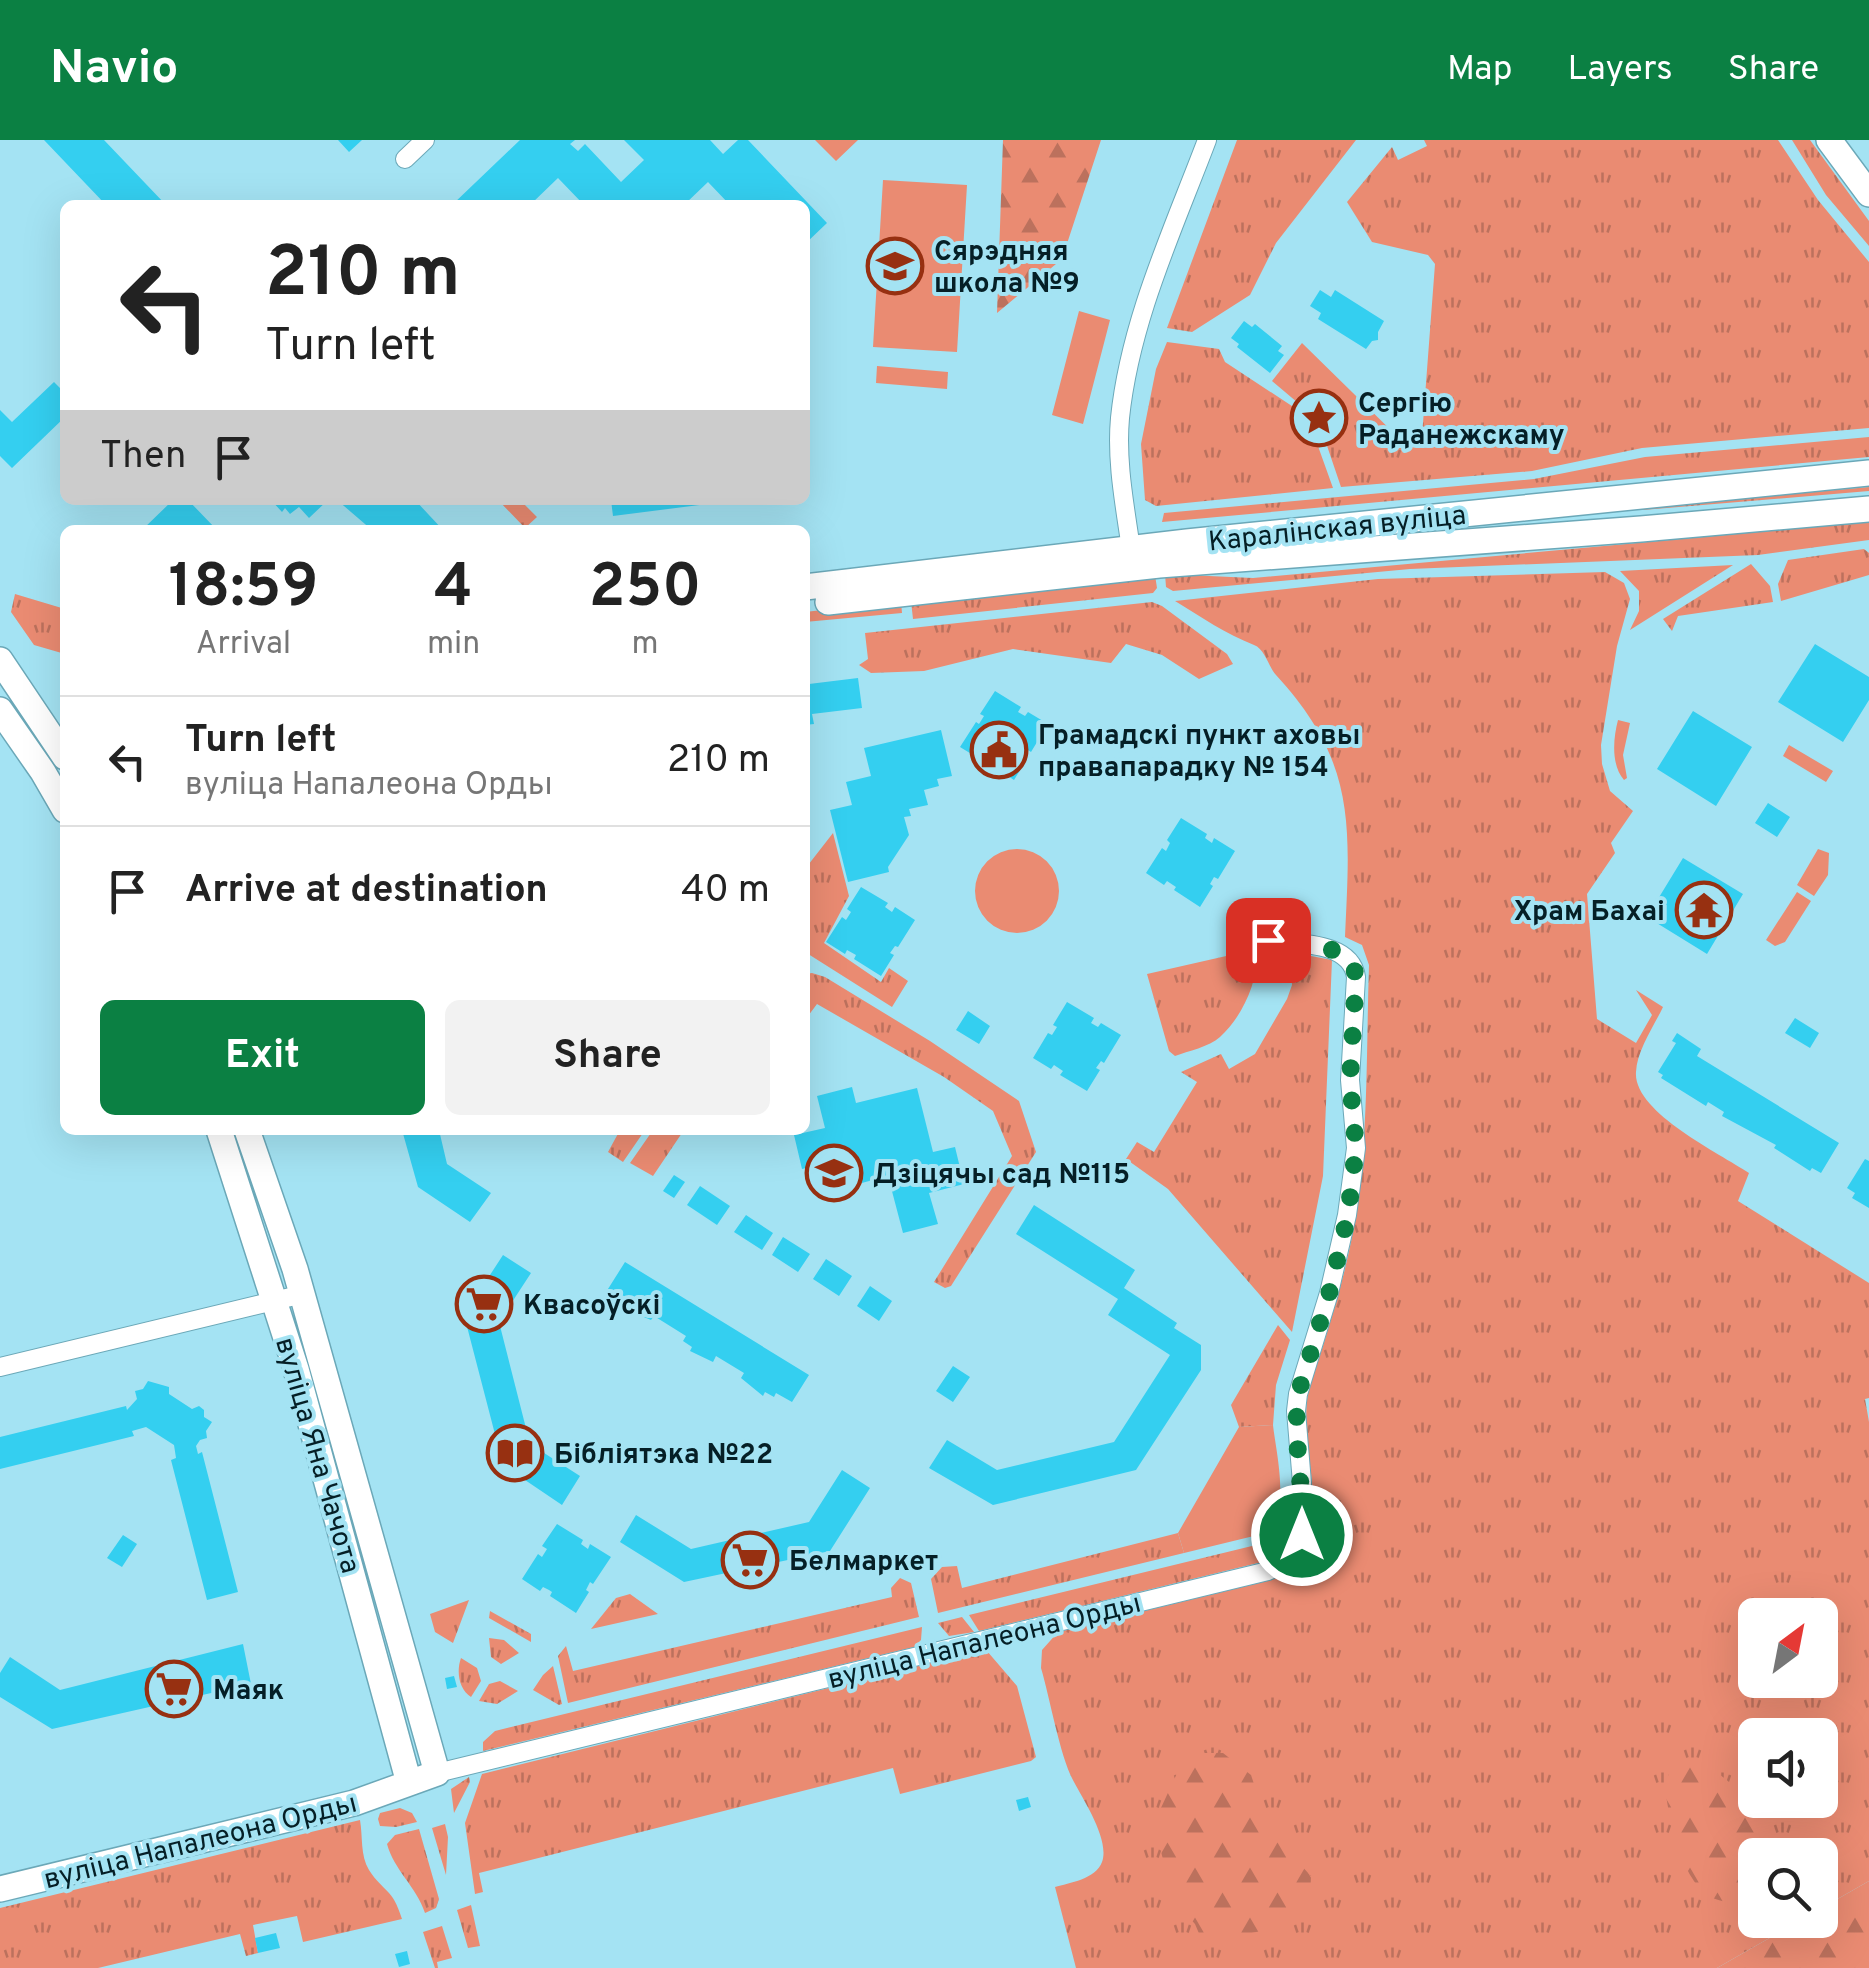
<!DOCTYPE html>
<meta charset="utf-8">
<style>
:root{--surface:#fff;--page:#f2f2f2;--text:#222;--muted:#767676;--line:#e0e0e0;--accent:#0b8043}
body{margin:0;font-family:Overpass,sans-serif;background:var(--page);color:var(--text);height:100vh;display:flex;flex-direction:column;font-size:38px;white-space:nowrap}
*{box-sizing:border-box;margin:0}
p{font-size:32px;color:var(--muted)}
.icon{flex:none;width:55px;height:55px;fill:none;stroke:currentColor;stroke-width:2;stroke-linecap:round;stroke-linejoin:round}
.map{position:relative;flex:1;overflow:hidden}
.panel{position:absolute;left:60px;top:385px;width:750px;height:610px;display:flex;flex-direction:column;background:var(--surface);border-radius:15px;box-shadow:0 10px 40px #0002}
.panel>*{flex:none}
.guide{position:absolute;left:60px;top:60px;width:750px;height:305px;border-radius:15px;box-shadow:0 10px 40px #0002;background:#fff;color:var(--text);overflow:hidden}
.needle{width:65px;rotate:32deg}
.fabs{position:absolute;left:1738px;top:1458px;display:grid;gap:20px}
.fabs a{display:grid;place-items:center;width:100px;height:100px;border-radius:15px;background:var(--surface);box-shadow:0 10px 40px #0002;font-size:50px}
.pin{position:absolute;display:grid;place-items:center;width:85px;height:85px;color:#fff;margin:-42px;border-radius:20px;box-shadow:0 5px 15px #0006}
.me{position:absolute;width:110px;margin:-55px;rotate:0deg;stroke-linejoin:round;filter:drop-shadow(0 0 8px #0008)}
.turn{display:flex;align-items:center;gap:35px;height:210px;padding:0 40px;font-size:45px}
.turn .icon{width:130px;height:130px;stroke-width:2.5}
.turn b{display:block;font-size:70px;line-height:85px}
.then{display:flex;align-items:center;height:95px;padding:0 40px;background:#0003;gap:20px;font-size:38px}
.eta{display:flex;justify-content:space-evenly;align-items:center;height:170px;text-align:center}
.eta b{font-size:60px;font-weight:700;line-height:70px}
.primary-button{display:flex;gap:20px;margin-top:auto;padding:20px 40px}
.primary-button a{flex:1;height:115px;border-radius:15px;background:var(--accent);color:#fff;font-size:40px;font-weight:700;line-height:115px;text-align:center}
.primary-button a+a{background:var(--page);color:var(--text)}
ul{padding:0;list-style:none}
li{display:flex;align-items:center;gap:30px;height:130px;padding:0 40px;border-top:2px solid var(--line)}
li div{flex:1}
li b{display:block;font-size:38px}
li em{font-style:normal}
header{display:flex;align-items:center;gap:60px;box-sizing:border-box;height:140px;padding:0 50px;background:var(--accent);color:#fff}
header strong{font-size:48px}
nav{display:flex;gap:55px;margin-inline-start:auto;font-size:35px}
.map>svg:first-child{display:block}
</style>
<header>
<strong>Navio</strong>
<nav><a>Map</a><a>Layers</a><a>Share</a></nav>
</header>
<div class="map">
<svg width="1869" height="1828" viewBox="0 0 1869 1828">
<defs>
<pattern id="grass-tufts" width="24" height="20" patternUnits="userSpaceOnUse" patternTransform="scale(2.5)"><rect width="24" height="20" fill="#ea8b72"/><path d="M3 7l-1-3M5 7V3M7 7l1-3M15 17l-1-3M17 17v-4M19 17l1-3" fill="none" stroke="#bc715d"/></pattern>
<pattern id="forest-firs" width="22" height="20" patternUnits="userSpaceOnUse" patternTransform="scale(2.5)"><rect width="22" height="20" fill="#ea8b72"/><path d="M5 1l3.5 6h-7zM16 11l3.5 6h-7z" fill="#bc715d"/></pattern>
</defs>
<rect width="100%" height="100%" fill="#a4e3f3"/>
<path fill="url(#grass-tufts)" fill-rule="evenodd" d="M1237,0h119l-80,103 -26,52 -58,37 -25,-4z
M1424,0h354l40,60 51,62v166l-227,20 -110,23 -191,16 -18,-53 11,-9 -2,-18 -16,-7 -12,8 -32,-27 30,-38 101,99 19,-6 13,-172 -7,-9 -56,-13 -25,-40 45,-55 6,13 29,-14z
M1792,0h18l59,81v25l-43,-51z
M1167,202l52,7 6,13 76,50 1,15 12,8 19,53 -177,18 -11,-6 -4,-56 15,-75z
M1869,297v20l-707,65 2,-9 370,-34 111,-22z
M1869,347v4l-226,19 2,-3z
M498,360h22l17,17 -12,11z
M1869,382v18l-111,15 -348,14 -237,22 -7,-4 -1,-13 88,4z
M1864,409l5,4v22l-88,26 -3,-17 10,-24z
M1751,424l19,22 3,16 -95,14 -6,15 -9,-12z
M1733,425l-103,65 9,-19v-20l-19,-20z
M1605,432l19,11 6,16 -13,47 -16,99 1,19 8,27 23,20 -22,32 4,10 -28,41 10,125 39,24 16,-28 -16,-25 27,17c-9,19 -26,43 -27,65 -3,40 83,81 113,101l-11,28 131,82v115l-4,1 4,23v459l-49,28v-54h-65v65h46l-84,48h-641l-21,-81c14,-4 41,-8 47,-25 8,-22 -18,-61 -28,-80 -14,-25 -24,-84 -33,-114l1,-18 16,-18 209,-51c16,-7 36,-11 42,-30 14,-45 -7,-104 -2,-151 2,-18 10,-35 15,-51 12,-39 24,-78 31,-118 16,-87 13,-178 16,-266l-7,-20 -17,-8c5,-111 12,-174 -69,-262 -8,-9 -11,-26 -22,-30 -28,-11 -53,-28 -79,-44l203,-22zM1755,1475h65v65h-65zM1755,1595h65v65h-65z
M1155,435l2,13 -4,5 -240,26 -2,-18z
M15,454l50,15v45l-31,-9 -23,-33z
M901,461l1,12 -97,9v-10z
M1152,462l10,4 65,48 6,10 -34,15 -37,-24 -36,-11 -15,19 -98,-14 -89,22 -53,2 -12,-8 9,-6 -3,-26z
M1618,580l12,3 -7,32 4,23 -3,2c-13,-15 -11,-41 -6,-60z
M833,693l16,63 -25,47 57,39 8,-14 19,13 -16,26 -87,-55v-83z
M1257,809c2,31 -14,67 -37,88 -11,10 -32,14 -45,19l-6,-5 -22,-77z
M1285,811l47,9 -9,216 -31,156 -124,-143 -42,-30 11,-17 17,10 43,-70 -16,-10 40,-18 8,15 26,-15 32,-55 5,-14 -1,-18 -14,3 -1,-13z
M812,833l13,4 105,64 89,60 17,51 -85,134 -6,2 -11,-6 78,-126 -19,-45 -49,-34 -127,-73 -12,16v-46z
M620,990h25l-22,32 -15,-10z
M653,990h31l-31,46 -23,-13z
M1278,1185l12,15 -14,45 -3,40 -34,2 -8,-22z
M1178,1393l6,20 -246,60 -7,-34 11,-12 15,-1 5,22z
M1282,1394l11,2 -6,15 -21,10 -287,70 -10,-16 287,-70z
M900,1438l11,5 8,34 -351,86 -10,-47 8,-10 7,25 319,-74 -1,-9z
M630,1454l28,20 -67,15 25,-31z
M469,1460l-16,43 -18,-11 -5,-18z
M490,1471l41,23v8l-42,-24z
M962,1477l12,15 -25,4 -11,-13z
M922,1487l-1,13 -7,7 -431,104v-9l12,-11z
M489,1498l15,2 15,13 -18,11 -10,-7z
M978,1511h9l30,35 19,71 -5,4 -131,33 -7,-26 -414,105 4,19 -8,2 -10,-71 17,-49z
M461,1518l16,10 4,13 -10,16c-12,-8 -15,-25 -10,-39z
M553,1526l9,38 -3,1 -26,-15 10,-15z
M500,1541l18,10 -21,13 -18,-3 10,-17z
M469,1637l1,5 -16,31 -3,-24z
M400,1668l12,5 5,9 -21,5 -16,-1 -2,-7 2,-6z
M360,1680c3,17 0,35 9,50 15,23 23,17 33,49l-99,23 -6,-26 -44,9 5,28 -12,3 -6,-22 -142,34h-98v-60z
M445,1684l3,13 -2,38 -14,-47z
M419,1689l20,70 -3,9 -11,5c-9,-27 -31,-43 -38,-69l8,-9z
M471,1765l9,41 -12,2 -11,-38z
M442,1786l10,32 -15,4 1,6h-3l-12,-36z"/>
<path fill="url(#forest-firs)" d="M1003,0h98l-39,119 -65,54z
M1200,1613h23l28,22 14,42 16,27 30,32 -1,23 -20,26 -87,18 -8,-19 -22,-24 -19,-77 25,-54z
M1677,1624c57,-2 75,46 96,91h-18v40l-16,9c-9,-2 -23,-3 -30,-8 -30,-19 -41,-83 -45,-115z
M1869,1741v87h-152l84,-48h19v-11z"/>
<path fill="#ea8b72" d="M815,0h43l-22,21z
M883,40l84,5 -10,167 -84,-5z
M1079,171l31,9 -27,104 -31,-9z
M877,226l71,6 -1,17 -71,-6z
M1789,605l44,26 -7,11 -43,-26z
M1818,709l11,4 -1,22 -14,21 -17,-11z
M975 751a42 42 0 1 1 84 0a42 42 0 1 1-84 0Z
M1797,752l14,9 -26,41 -10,4 -9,-6z
M1273,1285c3,28 20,94 -11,109l-78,19 -6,-20 61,-106z"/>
<path fill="#34cff0" d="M44,0h60l62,65h-60z
M338,0h24l-13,12z
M520,0h55l-5,4 8,7 7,-7 36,38 23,-22 -20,-20h86l13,14 15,-14h10l79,83 -22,21v-39h-75l-22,-23 -24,23h-100l-26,-27 -28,27h-78z
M1320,150l11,7 4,-7 49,31 -6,11v8l-6,1 -6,8 -48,-30 3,-6 -11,-7z
M1244,181l8,6 3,-3 27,22 -4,5 6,4 -14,18 -33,-26 2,-3 -8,-6z
M54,242l11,11v24l-53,51 -12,-12v-46l12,12z
M173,360h15l29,30h-75z
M271,360h57l-19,18 -10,-11 -9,7 -5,-6 -3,4z
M337,360h78l28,30h-71z
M611,360h112v2l-110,14z
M1815,504l54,33v23l-26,42 -65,-40z
M805,532l4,12 49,-6 4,30 -50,6 2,10 -9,1z
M995,551l26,16 -3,5 7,4 3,-4 20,12 -17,28 -3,-2 -4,7 3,2 -13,21 -26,-17 2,-3 -9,-6 -3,4 -18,-11 16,-25 3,2 5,-8 -4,-2z
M1693,571l59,36 -36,59 -59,-37z
M941,590l11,46 -15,3 2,7 -15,4 4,15 -19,4 2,7 -7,1 5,18 -21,32 1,5 -41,10 -18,-72 22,-5 -6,-23 25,-6 -7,-28z
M1768,663l22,14 -13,20 -22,-14z
M1181,678l26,16 -2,4 7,5 2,-5 21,13 -17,28 -4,-2 -4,7 3,2 -13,21 -26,-17 2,-3 -9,-6 -3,4 -18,-12 16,-25 4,3 4,-8 -3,-3z
M1683,718l60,36 -36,60 -60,-37z
M861,747l27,16 -3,4 7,5 3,-5 20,13 -17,27 -3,-1 -5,7 4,2 -13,21 -27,-17 2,-4 -9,-5 -2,4 -19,-12 16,-25 4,3 5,-8 -4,-3z
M1067,862l27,16 -3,5 7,4 3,-4 20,12 -17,28 -3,-2 -5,7 4,2 -13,21 -27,-16 3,-4 -9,-6 -3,4 -18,-11 15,-25 4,2 5,-8 -4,-2z
M968,871l22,15 -11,18 -23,-14z
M1795,878l24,15 -9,15 -25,-15z
M1677,893l24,16 -4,7 142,87 -18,30 -9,-5 -2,3 -36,-23 2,-3 -54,-29 2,-4 -16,-10 -2,4 -45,-28 2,-3 -5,-3 18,-29 -4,-2z
M852,947l4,16 61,-15 16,64 22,-5 9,37 -35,9 9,31 -35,9 -15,-57 -30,8 -6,-27 -50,12 -8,-34 31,-7 -8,-32z
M402,990h37l8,34 44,29 -21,29 -52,-35z
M1865,1019l4,2v47l-17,-10 3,-5 -8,-5z
M674,1035l11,7 -11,16 -11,-7z
M700,1046l30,20 -13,19 -30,-20z
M1034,1065l101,65 -11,18 53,35 -3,5 27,17v25l-65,100 -143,35 -64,-37 18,-28 50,30 117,-28 56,-87 -62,-40 10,-16 -102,-65z
M746,1075l27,18 -11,17 -28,-18z
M783,1097l27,17 -12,18 -26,-17z
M503,1115l28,18 -32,49 31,122 50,32 -18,29 -59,-40 -39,-150z
M826,1119l26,17 -13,20 -26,-17z
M625,1122l184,113 -17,27 -16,-9 -2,4 -9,-5 -2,4 -22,-18 3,-5 -28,-17 -3,6 -23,-11 2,-4 -9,-6 3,-5 -32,-20 -3,4 -22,-9 2,-3 -10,-6 2,-4 -15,-9z
M870,1146l22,15 -13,20 -22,-15z
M953,1226l17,11 -17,25 -17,-11z
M148,1241l21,6v7l23,15 7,-3 5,4v7l8,5 -6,9 1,7 -7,2 -4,6 2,8 4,-2 36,140 -31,8 -36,-140 5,-2 -2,-13 -28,-18 -14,4 2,5 -134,33v-32l126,-31 1,4 10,-11 -2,-8 8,-2z
M842,1330l28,18 -40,63 -146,31 -64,-40 16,-27 55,34 118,-27z
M557,1384l26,16 -2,4 7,5 2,-5 21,13 -18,27 -3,-2 -4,8 3,2 -13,21 -26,-17 2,-4 -3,-2 -6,-3 -3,4 -18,-12 16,-25 4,3 5,-8 -5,-3z
M123,1395l14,9 -15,23 -15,-9z
M243,1504l8,40 -199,45 -52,-32v-24l10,-16 50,33z
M454,1536l3,11 -10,2 -2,-11z
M1028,1657l3,10 -12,4 -3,-11z
M276,1793l4,15 -22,5 -3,-15z
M407,1811l3,13 -11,3 -4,-13z"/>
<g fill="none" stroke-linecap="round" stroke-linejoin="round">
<g stroke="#6ba8b8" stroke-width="20">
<path id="street" d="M405,19l20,-19
M1131,409c-6,-43 -15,-87 -11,-131 10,-97 53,-188 87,-278
M0,1227l303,-73
M437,1633l831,-202 25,-12 8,-16 1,-60 -6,-72 2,-17 31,-101 18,-78 9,-67 -6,-68 6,-103c-5,-36 -59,-33 -88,-37"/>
</g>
<g stroke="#6ba8b8" stroke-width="28">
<path id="secondary" d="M1829,0l40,54
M805,447l382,-45 682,-69
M828,462l331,-37 482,-36 228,-20
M0,520l65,97
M0,570l43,62 22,38
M219,990l77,239 113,414
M0,1749l354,-86 83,-30 -142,-504 -48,-139"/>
</g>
<use href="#street" stroke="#fff" stroke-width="18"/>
<use href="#secondary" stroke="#fff" stroke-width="25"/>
</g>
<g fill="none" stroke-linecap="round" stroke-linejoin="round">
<path stroke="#0b8043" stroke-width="18" stroke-dasharray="0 32.4" d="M1268,800c29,4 83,1 88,37l-6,103 6,68 -8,67 -19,79 -31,100c-5,47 6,94 4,141"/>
</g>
<defs>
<g id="school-ring" transform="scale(2.875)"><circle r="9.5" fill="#a4e3f3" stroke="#973011" stroke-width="1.5"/><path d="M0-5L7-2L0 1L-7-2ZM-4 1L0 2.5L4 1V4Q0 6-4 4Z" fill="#973011"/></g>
<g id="sight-ring" transform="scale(2.875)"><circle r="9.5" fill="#a4e3f3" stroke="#973011" stroke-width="1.5"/><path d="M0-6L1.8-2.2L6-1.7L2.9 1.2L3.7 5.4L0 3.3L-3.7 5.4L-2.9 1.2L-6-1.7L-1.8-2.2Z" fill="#973011"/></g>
<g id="civic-ring" transform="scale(2.875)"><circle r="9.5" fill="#a4e3f3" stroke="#973011" stroke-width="1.5"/><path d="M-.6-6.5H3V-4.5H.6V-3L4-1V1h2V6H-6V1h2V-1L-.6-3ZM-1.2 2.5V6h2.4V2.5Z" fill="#973011"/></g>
<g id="temple-ring" transform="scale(2.875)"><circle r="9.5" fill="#a4e3f3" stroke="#973011" stroke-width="1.5"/><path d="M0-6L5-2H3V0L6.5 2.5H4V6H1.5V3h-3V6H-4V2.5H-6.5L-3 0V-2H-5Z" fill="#973011"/></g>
<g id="supermarket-ring" transform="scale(2.875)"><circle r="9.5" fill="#a4e3f3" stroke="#973011" stroke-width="1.5"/><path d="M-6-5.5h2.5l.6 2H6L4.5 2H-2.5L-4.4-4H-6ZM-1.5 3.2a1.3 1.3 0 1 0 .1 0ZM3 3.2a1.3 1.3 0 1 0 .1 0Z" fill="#973011"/></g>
<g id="library-ring" transform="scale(2.875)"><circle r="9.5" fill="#a4e3f3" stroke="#973011" stroke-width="1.5"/><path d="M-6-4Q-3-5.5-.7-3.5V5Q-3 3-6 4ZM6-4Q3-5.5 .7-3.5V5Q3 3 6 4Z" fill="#973011"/></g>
</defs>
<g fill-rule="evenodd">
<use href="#school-ring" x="895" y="126"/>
<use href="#sight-ring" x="1319" y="278"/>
<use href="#civic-ring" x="999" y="610"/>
<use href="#temple-ring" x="1704" y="770"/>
<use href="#school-ring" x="834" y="1033"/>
<use href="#supermarket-ring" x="484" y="1164"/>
<use href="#library-ring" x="515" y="1313"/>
<use href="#supermarket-ring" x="750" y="1420"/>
<use href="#supermarket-ring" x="174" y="1549"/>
</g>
<g text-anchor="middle" stroke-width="8" stroke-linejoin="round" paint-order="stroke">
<g font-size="28" font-weight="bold" fill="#051f26" stroke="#a4e3f3" text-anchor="start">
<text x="934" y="120">Сярэдняя<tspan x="934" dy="32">школа №9</tspan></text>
<text x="1358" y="272">Сергію<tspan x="1358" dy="32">Раданежскаму</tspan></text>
<text x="1038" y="604">Грамадскі пункт аховы<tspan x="1038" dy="32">правапарадку № 154</tspan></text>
<text x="1665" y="780" text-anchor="end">Храм Бахаі</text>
<text x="873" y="1043">Дзіцячы сад №115</text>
<text x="523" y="1174">Квасоўскі</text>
<text x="554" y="1323">Бібліятэка №22</text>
<text x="789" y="1430">Белмаркет</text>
<text x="213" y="1559">Маяк</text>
</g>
<g font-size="28" fill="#051f26" stroke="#a4e3f3">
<text transform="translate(1337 387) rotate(-6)" y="10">Каралінская вуліца</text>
<text transform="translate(319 1315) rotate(74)" y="10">вуліца Яна Чачота</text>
<text transform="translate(984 1500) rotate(-14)" y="10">вуліца Напалеона Орды</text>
<text transform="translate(200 1700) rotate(-14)" y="10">вуліца Напалеона Орды</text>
</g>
</g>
</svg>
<div class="fabs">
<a><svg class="needle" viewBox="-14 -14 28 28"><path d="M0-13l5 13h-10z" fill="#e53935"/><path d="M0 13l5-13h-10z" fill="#767676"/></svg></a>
<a><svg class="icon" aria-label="sound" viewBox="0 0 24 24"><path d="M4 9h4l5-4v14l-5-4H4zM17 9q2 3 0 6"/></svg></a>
<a><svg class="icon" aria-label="search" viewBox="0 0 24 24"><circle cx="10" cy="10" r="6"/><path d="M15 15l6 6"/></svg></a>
</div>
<div class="pin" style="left:1268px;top:800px;background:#d93025"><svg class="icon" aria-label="arrive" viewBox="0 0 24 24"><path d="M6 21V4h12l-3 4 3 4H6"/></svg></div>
<svg class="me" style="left:1302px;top:1395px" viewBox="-20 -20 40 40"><circle r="17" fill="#0b8043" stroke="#fff" stroke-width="3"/><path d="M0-11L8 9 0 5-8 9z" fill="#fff"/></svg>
<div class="guide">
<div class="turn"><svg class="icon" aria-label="left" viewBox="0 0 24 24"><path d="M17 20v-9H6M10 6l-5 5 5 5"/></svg><div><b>210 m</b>Turn left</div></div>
<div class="then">Then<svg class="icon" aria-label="arrive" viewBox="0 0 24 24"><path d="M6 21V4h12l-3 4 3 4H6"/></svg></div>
</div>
<section class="panel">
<div class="eta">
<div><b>18:59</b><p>Arrival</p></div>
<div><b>4</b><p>min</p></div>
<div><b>250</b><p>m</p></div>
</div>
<ul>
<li><svg class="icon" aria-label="left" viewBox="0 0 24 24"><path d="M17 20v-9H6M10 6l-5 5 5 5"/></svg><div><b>Turn left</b><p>вуліца Напалеона Орды</p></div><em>210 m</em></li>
<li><svg class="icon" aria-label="arrive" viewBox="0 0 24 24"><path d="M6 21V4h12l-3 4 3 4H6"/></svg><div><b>Arrive at destination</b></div><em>40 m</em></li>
</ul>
<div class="primary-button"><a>Exit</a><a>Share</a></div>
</section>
</div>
